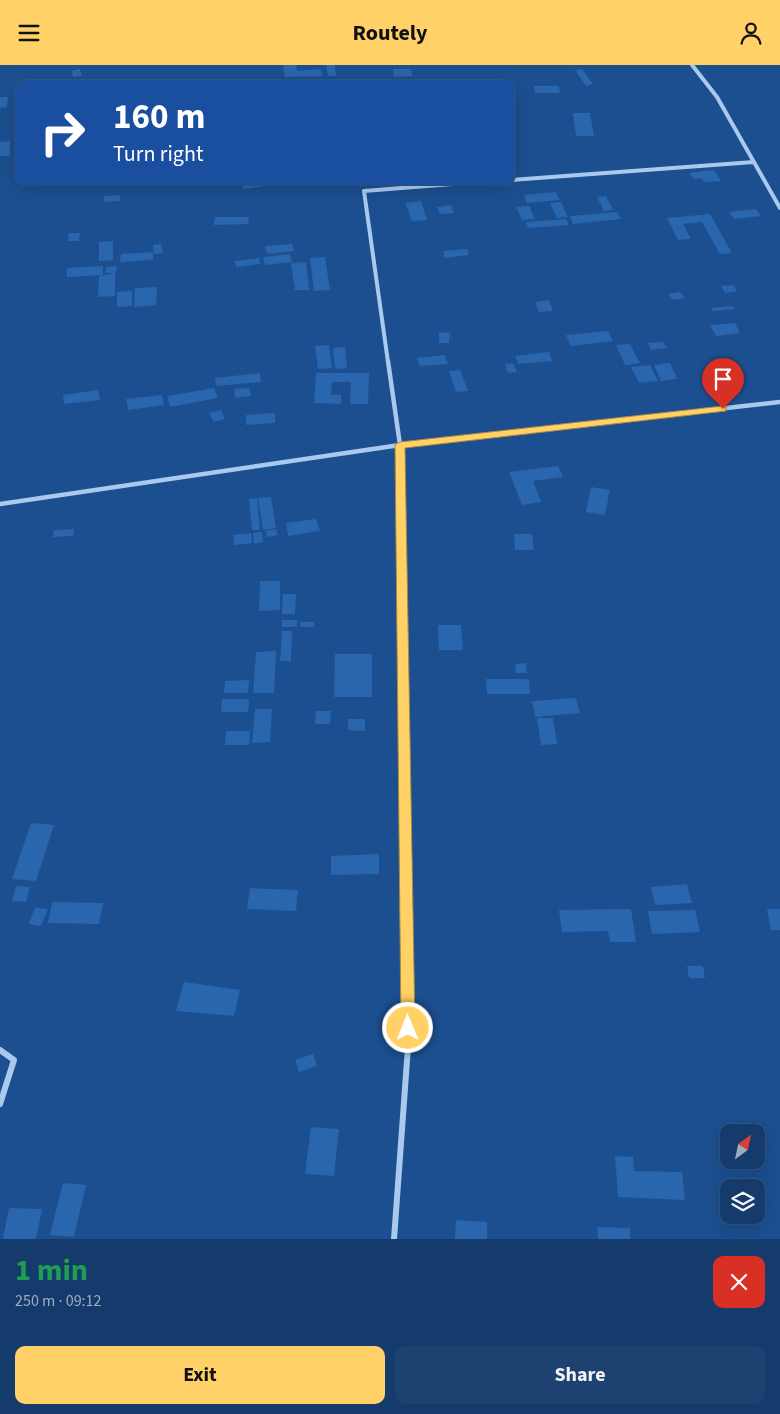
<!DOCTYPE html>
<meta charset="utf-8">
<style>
:root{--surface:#143b6b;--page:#1d4271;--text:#f1f3f6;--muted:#9dadc1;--line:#33557e;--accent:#ffd166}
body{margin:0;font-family:"Source Sans 3",sans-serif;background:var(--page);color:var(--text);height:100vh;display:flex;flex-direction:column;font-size:19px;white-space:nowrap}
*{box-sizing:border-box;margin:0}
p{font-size:16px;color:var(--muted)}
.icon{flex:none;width:28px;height:28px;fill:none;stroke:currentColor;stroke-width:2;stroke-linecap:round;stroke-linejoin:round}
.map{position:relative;height:1174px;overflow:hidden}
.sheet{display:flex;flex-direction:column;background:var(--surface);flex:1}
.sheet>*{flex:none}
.top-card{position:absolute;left:15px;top:15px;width:500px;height:105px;border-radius:10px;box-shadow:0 5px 20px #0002,0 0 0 1px var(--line);background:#1a4fa0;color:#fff;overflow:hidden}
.needle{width:32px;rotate:33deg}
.tools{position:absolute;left:720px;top:1059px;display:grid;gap:10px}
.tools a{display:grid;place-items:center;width:45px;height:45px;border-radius:10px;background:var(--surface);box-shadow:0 5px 20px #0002,0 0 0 1px var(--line);font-size:25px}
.pin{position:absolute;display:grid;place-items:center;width:42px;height:42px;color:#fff;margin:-51px -21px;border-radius:50% 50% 50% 0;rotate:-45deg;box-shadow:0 0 5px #0007}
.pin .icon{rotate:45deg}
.me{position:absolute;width:55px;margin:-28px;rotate:359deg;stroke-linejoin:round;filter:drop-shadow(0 0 4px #0008)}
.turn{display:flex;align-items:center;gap:18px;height:105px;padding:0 15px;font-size:22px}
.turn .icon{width:65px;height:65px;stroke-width:2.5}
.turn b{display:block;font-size:35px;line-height:42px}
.round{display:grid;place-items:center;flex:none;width:52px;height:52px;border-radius:10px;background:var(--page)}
.summary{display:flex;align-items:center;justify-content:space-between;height:85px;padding:0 15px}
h1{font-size:30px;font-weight:700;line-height:38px;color:#1e9e55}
.action{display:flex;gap:10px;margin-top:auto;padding:10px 15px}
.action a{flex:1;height:58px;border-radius:10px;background:var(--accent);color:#111;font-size:20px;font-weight:700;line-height:58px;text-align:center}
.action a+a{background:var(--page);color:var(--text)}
header{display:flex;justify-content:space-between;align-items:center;height:65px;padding:0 15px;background:var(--accent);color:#111;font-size:22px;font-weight:700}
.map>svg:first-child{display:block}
</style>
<header><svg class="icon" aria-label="menu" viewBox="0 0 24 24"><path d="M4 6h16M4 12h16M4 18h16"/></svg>Routely<svg class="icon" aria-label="person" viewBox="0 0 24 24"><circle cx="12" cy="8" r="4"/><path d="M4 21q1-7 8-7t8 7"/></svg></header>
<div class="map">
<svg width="780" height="1174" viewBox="0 0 780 1174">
<rect width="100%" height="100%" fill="#1b4f8f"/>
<path fill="#2a66ad" d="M283,0h13l1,6 24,-2 1,7 -37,1z
M326,0h9l1,11h-8z
M80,4l2,7 -9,1 -1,-6z
M393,4h18l2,7 -19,1z
M582,4l11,15 -7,2 -11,-16z
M534,21h25l1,7h-25z
M0,32h8l-1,10 -7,1z
M573,48h17l4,23h-18z
M10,76v15h-10v-14z
M714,105l7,11 -17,1 -2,-4 -8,1 -5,-6z
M106,116h21v3l-20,2z
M218,116h16v5h-16z
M237,116h39l1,3 -34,5 -1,-6h-5z
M556,127l4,8 -33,3 -3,-8z
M120,130v6l-16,1v-6z
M606,131l7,14 -9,1 -7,-14z
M421,136l6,19 -15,1 -7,-18z
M561,137l7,15 -11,1 -7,-15z
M451,140l3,8 -14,1 -3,-7z
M529,141l6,13 -13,1 -6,-13z
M756,144l5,7 -27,3 -5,-7z
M617,147l4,7 -48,5 -3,-8z
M710,149l22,39 -12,1 -18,-32 -19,2 8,15 -13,1 -11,-22z
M215,152h34l-1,7 -34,1z
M566,154l3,6 -41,3 -2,-6z
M69,168h11l-1,8h-11z
M113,176v19l-14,1v-19z
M161,179l2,9 -9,1 -1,-9z
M292,179l2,7 -27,3 -2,-8z
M467,184l2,6 -24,3 -2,-7z
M153,187v8l-33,2 1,-8z
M290,189l2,8 -27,3 -2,-8z
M325,192l5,33 -16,1 -4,-33z
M259,193l1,6 -24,3 -1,-6z
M306,197l3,28h-14l-4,-27z
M103,201v9l-36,2v-9z
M117,201l-1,7h-11l1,-6z
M115,208v23l-17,1 1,-21z
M733,220l4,6 -12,2 -4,-7z
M157,222l-1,18 -22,2 1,-19z
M132,226v15l-15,1v-15z
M680,227l5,6 -12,2 -5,-6z
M549,235l4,11 -14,1 -4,-10z
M733,241l2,3 -23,2 -1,-3z
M735,258l5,10 -24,3 -6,-11z
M608,266l5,10 -42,5 -5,-11z
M439,267l11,1 -1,10h-10z
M663,277l4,6 -16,2 -3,-7z
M630,279l10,19 -15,2 -9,-20z
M329,280l3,23 -14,1 -3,-23z
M345,282l2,21 -12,1 -2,-21z
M549,287l3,9 -34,3 -3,-8z
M445,290l3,9 -28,2 -3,-8z
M513,298l4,9 -9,1 -3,-9z
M670,298l7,16 -16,2 -7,-16z
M650,300l8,16 -19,2 -8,-16z
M460,305l8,21 -12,1 -7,-21z
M260,308l1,9 -45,4 -1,-8z
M316,308h53l-1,31h-18l1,-22h-19l-1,13h10v9l-27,-1z
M214,323l4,10 -48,9 -3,-11z
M249,323l2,8 -16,2 -1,-9z
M98,325l2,10 -36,4 -1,-9z
M162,330l2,10 -36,5 -2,-11z
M221,345l4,9 -11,3 -5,-9z
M275,348v10l-29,2v-10z
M558,401l5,11 -30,4 8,21 -19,3 -13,-33z
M591,422l19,3 -5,25 -19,-3z
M271,432l5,31 -13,2 -5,-32z
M257,433l3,32h-8l-3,-31z
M316,454l4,12 -32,5 -2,-13z
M74,464l-1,7 -20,1 1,-7z
M276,464l2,6 -10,2 -3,-6z
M262,467l1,10 -9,2 -1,-11z
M251,468l1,10 -18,2 -1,-10z
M514,469h18l2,16h-19z
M260,516h20v29l-21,1z
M283,529h13l-1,20h-13z
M282,555h15v7h-15z
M300,557h14v5h-14z
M438,560h23l2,25h-24z
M282,566h10l-1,30h-11z
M276,586l-2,42h-21l3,-41z
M335,589h37v43h-38z
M526,598l1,10h-11l-1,-9z
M486,614h43l1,15h-43z
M249,615l-1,13h-24l1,-12z
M576,633l4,15 -45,4 -3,-16z
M222,634h27l-1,13h-27z
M255,644h17l-2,33 -18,1z
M316,646h15l-1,13h-15z
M537,653h16l4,26 -16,1z
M348,654h17v12l-17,-1z
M226,666h24l-1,14h-24z
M31,758l23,2 -18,56 -24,-2z
M379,789v20l-48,1v-19z
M687,819l5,19 -37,2 -4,-18z
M16,821l14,1 -4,15 -14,-1z
M250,823l48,2 -2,21 -49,-2z
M52,837l51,1 -4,21 -51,-1z
M35,842l13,2 -7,17 -12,-2z
M631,844l5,33h-26l-2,-11 -46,1 -3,-22z
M767,844h13v21h-9z
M695,845l5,22 -48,2 -4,-23z
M687,901h16l2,12h-16z
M184,917l56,8 -6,26 -58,-5z
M313,989l4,12 -18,6 -4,-12z
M311,1062l28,2 -5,47 -29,-2z
M615,1091l18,1 1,14 48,1 3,28 -67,-3z
M63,1118l23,2 -12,52 -24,-2z
M9,1143l33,1 -6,30h-33z
M456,1155l31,2v17h-32z
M597,1162l33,1v11h-32z"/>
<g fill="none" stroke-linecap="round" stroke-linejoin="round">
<path stroke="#a9c9ee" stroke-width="4" d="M692,0l25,32 63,111
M511,115l243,-18
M388,297l-24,-171 126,-10"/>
<path stroke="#a9c9ee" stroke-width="4.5" d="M388,296l12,84 4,300
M0,439l400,-59 380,-43"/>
<path stroke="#a9c9ee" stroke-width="6" d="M0,985l14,10 -14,44
M394,1174l14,-192 -4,-303"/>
</g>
<path fill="#ffd166" stroke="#a68842" d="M723,341h3v5l-321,37 10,580 -2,5 -5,1 -5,-1 -2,-5 -6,-583 5,-3z"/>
</svg>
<div class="tools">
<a><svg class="needle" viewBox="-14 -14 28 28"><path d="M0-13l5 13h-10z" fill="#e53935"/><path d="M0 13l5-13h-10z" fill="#9dadc1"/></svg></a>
<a><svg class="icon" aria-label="layers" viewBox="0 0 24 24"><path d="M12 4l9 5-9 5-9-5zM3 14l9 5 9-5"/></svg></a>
</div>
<div class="pin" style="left:723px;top:344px;background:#d93025"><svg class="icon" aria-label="arrive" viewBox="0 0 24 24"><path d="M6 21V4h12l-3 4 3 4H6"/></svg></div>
<svg class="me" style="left:408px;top:963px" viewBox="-20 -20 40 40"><circle r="17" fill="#ffd166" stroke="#fff" stroke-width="3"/><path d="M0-11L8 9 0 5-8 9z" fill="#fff"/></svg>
<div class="top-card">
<div class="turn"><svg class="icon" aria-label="right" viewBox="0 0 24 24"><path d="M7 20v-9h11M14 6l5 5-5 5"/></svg><div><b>160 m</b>Turn right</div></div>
</div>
</div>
<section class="sheet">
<div class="summary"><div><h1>1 min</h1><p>250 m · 09:12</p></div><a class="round" style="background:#d93025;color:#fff"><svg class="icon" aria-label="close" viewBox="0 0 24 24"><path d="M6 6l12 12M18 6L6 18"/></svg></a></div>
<div class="action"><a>Exit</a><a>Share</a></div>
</section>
